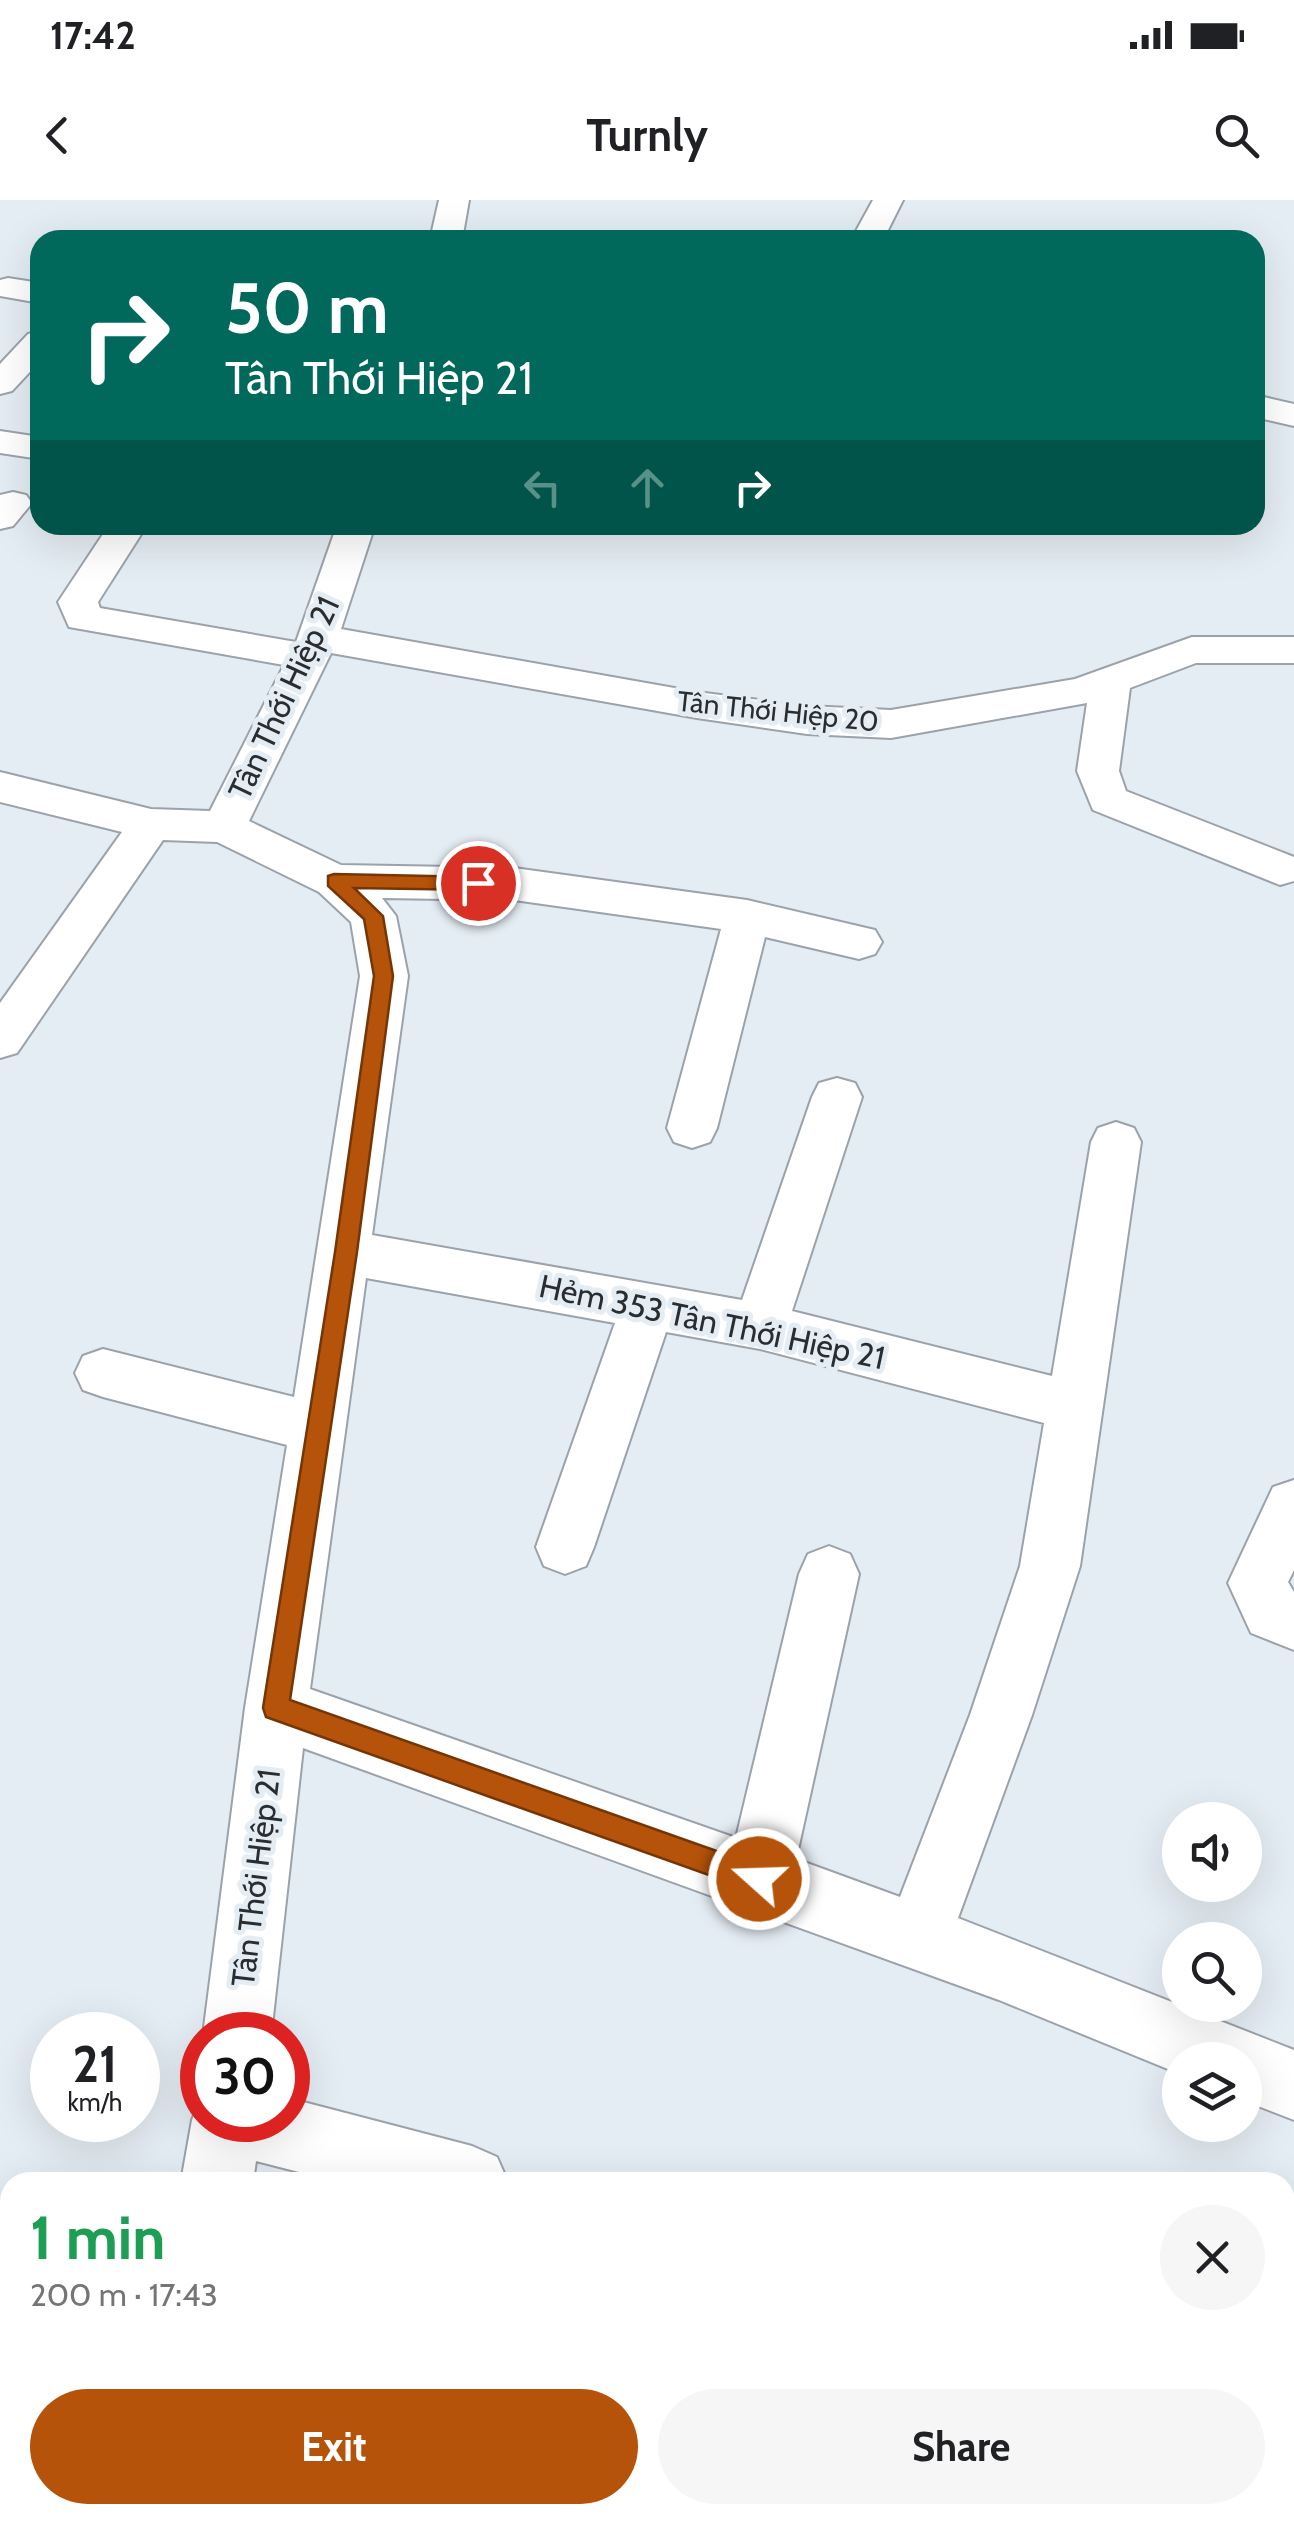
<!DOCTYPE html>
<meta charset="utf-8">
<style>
:root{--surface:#fff;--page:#f6f6f6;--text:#202124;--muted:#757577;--accent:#b45309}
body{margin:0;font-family:Cabin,sans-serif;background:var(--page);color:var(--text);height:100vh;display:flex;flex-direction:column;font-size:38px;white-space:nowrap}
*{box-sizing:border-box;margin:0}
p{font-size:32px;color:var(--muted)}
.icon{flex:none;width:55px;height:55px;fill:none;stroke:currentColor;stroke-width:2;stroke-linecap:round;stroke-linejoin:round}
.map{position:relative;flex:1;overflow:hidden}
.drawer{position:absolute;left:0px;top:1972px;width:1295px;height:352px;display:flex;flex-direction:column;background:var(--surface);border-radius:30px 30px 0 0;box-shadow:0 10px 40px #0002}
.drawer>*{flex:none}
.guide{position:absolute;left:30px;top:30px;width:1235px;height:305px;border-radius:30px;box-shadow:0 10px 40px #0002;background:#00695c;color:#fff;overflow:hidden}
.tools{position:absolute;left:1162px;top:1602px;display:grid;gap:20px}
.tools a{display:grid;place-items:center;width:100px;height:100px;border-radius:50%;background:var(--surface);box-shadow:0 10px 40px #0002;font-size:50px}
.speed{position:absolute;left:30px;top:1812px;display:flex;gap:20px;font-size:50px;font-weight:700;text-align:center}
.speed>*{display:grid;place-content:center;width:130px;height:130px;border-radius:50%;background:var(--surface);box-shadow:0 10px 40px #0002;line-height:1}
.speed small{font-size:25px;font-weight:400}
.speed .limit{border:15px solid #d22;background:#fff;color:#111}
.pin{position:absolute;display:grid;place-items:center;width:85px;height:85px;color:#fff;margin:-42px;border:5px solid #fff;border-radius:50%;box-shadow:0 2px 10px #0007}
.me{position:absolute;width:110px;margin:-55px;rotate:290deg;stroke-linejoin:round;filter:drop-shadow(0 0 8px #0008)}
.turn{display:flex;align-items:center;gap:35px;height:210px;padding:0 30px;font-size:45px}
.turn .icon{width:130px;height:130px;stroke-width:2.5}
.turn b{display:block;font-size:70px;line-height:85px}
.lanes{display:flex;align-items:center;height:95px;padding:0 30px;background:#0003;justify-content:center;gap:50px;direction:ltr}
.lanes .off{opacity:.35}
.round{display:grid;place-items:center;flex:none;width:105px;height:105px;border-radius:52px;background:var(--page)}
.head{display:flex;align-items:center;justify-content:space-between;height:170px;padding:0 30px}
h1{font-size:60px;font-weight:700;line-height:75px;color:#1e9e55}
.action{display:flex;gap:20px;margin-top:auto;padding:20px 30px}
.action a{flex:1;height:115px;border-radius:60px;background:var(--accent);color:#fff;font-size:40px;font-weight:700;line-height:115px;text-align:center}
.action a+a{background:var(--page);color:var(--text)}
.status{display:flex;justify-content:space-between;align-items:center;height:70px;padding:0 50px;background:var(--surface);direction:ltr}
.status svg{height:28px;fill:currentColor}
header{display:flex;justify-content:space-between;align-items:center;height:130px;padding:0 30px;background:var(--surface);font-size:45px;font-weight:700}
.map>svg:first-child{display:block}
</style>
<div class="status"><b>17:42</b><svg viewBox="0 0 49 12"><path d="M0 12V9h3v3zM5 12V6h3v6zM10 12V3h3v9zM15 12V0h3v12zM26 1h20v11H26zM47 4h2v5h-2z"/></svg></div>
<header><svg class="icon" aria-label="back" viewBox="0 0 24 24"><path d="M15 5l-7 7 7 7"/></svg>Turnly<svg class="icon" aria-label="search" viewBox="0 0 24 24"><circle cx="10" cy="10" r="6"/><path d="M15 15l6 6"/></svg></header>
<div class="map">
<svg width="1294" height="2323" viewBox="0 0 1294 2323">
<rect width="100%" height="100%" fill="#e5edf4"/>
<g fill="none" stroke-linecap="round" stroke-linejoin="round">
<g stroke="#9ba2a9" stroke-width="4">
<path id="minor" d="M439,0h30l-7,40h-32z
M873,0h30l-20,40h-32z
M8,78l32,5v20l-40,-7v-16z
M40,131v30l-28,30 -12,3v-30l28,-30z
M1255,195l39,9v22l-39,-9z
M0,231l40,6v22l-40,-6z
M13,292l13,3 6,8 -19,23 -13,3v-34z
M109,325h38l-49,77 2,6 196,34 41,-117h38l-34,104 356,63 110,14 84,4 184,-31 117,-42h102v26h-98l-66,25 -11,83 7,20 168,66v24l-14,4 -187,-75 -16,-39 10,-68 -196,35 -84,-4 -110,-16 -366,-65 -82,168 92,44 173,3 233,32 128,30 7,12 -7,12 -16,5 -94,-22 -48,191 -7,14 -18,6 -18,-6 -7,-14 54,-199 -207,-29 -132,-2 14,18 12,60 -36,259 370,65 70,-203 7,-14 18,-5 18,5 7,14 -70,214 260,65 39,-234 7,-14 18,-6 18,6 7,14 -61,424 -48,149 -74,203 336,132v70l-49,-19v-41h-65v14l-181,-74 -696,-252 -32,287h-68l42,-327 42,-263 -184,-48 -20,-7 -8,-17 8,-17 20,-7 191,48 66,-421 -9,-54 -32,-30 -102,-50 -54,-2 -146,213 -17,5v-55l122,-171 -122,-30v-30l151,37 59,2 74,-146 -215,-38 -11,-25zM366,1078l249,45 -79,224 8,19 21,8 21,-8 8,-19 72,-215 94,17 284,74 -24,143 -50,149 -70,182 -104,-38 63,-285 -9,-20 -21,-8 -21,8 -9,20 -63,264 -426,-149z
M1294,1280v90l-6,12 6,10v58l-43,-17 -23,-50 45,-96z
M202,1895v25h86v-22l184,48 25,11 11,25h-170l-82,-21 -3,21h-72l11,-62z
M142,2315h78v8h-80z
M1178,2315h91l4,8h-92z"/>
</g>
<use href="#minor" fill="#fff" fill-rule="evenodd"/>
</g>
<path fill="#b45309" stroke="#753606" stroke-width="2.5" d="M334,674l144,3 9,6 -9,7 -124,-2 29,28 10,60 -36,276 -67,448 469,166 9,4 4,9 -4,10 -9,4 -493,-176 -3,-9 72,-456 39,-276 -10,-57 -36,-33v-10z"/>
<g text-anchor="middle" stroke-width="10" stroke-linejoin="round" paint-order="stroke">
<g font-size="28" fill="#2a2d2f" stroke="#e5edf4">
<text transform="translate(778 511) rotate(6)" y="10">Tân Thới Hiệp 20</text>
</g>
<g font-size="32" fill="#2a2d2f" stroke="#e5edf4">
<text transform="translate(284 498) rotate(-65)" y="11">Tân Thới Hiệp 21</text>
<text transform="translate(712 1122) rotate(12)" y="11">Hẻm 353 Tân Thới Hiệp 21</text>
<text transform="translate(256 1678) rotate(-83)" y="11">Tân Thới Hiệp 21</text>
</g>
</g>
</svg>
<div class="tools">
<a><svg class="icon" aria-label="sound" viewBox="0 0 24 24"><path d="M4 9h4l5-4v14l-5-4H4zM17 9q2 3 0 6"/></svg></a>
<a><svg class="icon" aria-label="search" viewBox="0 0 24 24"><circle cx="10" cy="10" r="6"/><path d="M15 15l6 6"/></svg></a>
<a><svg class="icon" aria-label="layers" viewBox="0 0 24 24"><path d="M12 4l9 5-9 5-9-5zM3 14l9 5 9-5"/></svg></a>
</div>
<div class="speed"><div>21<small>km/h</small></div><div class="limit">30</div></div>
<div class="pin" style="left:478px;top:683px;background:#d93025"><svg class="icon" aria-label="arrive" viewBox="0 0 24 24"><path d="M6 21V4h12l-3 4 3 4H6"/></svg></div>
<svg class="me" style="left:759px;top:1679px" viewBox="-20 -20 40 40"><circle r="17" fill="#b45309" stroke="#fff" stroke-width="3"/><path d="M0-11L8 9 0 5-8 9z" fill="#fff"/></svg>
<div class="guide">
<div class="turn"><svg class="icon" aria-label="right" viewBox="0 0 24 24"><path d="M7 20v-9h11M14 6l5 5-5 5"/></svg><div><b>50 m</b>Tân Thới Hiệp 21</div></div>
<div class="lanes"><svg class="icon off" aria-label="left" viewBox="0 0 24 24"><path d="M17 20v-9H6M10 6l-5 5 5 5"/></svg><svg class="icon off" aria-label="ahead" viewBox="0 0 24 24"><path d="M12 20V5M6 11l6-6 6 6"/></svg><svg class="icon" aria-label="right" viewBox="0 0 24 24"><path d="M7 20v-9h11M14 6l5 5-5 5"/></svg></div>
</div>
<section class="drawer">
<div class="head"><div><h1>1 min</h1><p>200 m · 17:43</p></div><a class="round"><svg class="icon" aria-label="close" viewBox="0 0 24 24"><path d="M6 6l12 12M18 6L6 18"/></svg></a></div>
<div class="action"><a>Exit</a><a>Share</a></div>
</section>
</div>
